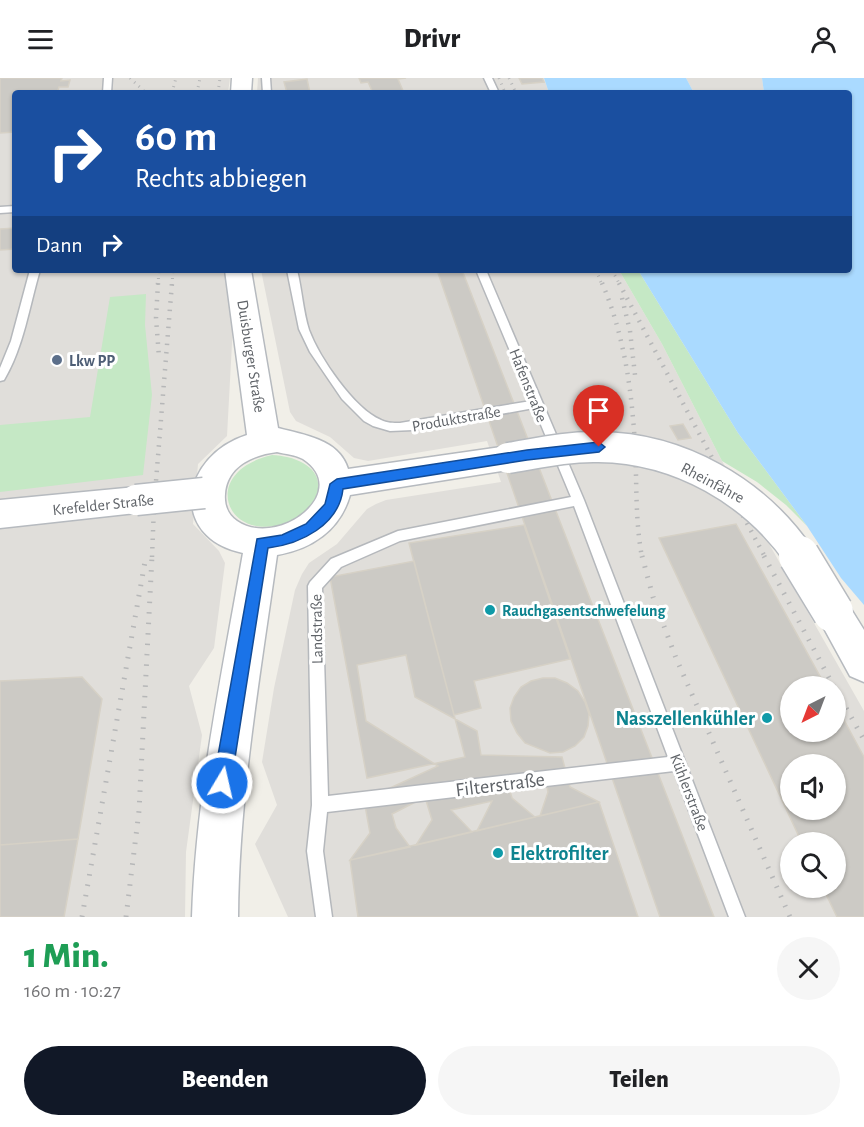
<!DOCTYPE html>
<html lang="de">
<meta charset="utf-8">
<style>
:root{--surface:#fff;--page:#f6f6f6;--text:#202124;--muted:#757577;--accent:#111827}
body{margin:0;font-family:"Alegreya Sans",sans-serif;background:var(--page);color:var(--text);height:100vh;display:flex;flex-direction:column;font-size:22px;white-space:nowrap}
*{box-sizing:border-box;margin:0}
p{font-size:20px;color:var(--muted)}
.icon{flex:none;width:33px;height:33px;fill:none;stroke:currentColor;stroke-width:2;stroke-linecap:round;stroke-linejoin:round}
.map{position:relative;height:839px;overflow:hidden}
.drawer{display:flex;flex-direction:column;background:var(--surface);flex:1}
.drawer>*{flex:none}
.guide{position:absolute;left:12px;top:12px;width:840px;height:183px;border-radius:6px;box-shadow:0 2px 4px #0004;background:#1a4fa0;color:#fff;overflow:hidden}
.needle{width:39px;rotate:222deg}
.tools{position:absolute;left:780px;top:598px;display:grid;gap:12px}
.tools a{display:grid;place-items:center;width:66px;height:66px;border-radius:50%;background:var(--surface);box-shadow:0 2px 4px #0004;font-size:30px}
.pin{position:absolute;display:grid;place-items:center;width:51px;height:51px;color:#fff;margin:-62px -26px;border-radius:50% 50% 50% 0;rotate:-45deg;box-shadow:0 0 6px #0007}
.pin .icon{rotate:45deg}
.me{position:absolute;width:66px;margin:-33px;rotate:9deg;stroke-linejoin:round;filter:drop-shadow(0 0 4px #0008)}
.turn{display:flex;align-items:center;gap:21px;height:126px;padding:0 24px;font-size:27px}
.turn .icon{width:78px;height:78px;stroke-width:2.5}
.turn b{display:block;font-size:42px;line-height:51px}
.then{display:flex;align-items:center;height:57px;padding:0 24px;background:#0003;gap:12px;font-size:22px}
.round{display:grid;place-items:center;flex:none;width:63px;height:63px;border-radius:32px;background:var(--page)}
.summary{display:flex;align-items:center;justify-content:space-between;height:102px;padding:0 24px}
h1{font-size:36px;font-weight:800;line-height:45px;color:#1e9e55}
.button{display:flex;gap:12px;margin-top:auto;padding:12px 24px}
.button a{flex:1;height:69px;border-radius:36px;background:var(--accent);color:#fff;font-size:24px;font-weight:800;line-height:69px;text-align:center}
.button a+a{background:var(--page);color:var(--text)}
header{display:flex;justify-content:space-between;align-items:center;height:78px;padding:0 24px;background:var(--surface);font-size:27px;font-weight:800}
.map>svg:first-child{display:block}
</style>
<header><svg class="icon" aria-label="menu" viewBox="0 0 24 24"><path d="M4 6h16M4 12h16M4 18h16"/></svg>Drivr<svg class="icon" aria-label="person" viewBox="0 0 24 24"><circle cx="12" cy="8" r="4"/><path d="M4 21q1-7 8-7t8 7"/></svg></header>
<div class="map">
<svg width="864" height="839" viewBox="0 0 864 839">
<rect width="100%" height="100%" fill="#f1efe8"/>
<path fill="#e0deda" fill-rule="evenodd" d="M0,0h230l-2,15h-213v177h210l8,55 -6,111 -29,28 -5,60 26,27 6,12 -11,85 -25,38 13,49 -16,117 -1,65h-185z
M258,0h286l5,15h-292z
M686,0h76l2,15h-70z
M261,192h358l43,74 60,117 142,250v206h-576l-33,-73 22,-39 -15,-43 12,-74 21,-98 7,-16 7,-11 28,-19 30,-35 9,-5 10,-4 115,-18 -14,-41 -119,20 -14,-3 -24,-21 -34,-16 -6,-9zM790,609h46v45h-46zM790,687h46v45h-46zM790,765h46v45h-46z"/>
<path fill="#c5e8c5" d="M619,192h19l100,163 69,93 -21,-21 -29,-23 -35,-21 -60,-117z
M146,216l-1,31 7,70 -9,80 -143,17v-67l90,-8 20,-120z
M272,377c26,1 58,15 42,46 -6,11 -17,18 -28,22 -60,21 -88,-51 -14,-68z"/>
<path fill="#aadaff" d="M544,0h142l8,15h-145z
M762,0h102v527l-23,-27 -34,-52 -69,-93 -100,-163h211v-177h-85z"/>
<path fill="#cccac5" stroke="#d6d1c6" stroke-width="1.5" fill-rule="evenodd" d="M0,0h62l-1,3 9,-1 -2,7h-9l-2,6h-42v39l-15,1z
M359,0h47l-8,1 6,14h-31l-5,-11 -7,1z
M519,0h23l2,4 -22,2z
M307,1l3,14h-23l-3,-11z
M15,150v21l-15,1v-21z
M437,192h25l252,647h-54z
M683,346l8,14 -13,2 -8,-14z
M736,446l90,163h-36v45h46v-27l28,52v160h-27l-14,-29h13v-45h-34l-143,-305zM790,687h46v45h-46z
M524,447l46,134 -96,22 7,27 -27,7 -45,-172z
M414,483l51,196 -98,21 -37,-201z
M406,577l9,42 62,34 4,24 81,2 8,30 29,15 -59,14 8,-24 -2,-10 -39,-1 5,17 23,19 -58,14 15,-30 -41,9 21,22 -56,13 16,-25 -7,-23 -33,17 4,14 14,19 -60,13 20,-27 -6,-33 74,-34 -72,-45 -9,-56z
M82,599l20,22 -24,140 -78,6v-164z
M543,600h12l12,5 11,8 7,11 4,12 -1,12 -4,11 -9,9 -12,6 -13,1 -25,-10 -8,-10 -6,-12 -1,-13 4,-11 7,-10 10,-6z
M599,724l39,115h-280l-8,-57z
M78,761l-14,78h-64v-72z"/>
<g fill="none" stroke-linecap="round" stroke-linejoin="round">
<g stroke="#b5b8bc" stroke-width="3">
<path id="lane" d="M104,0h8l-1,15h-8z
M262,0h8l1,15h-8z
M484,0h8l7,15h-8z
M15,128v6l-15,1v-6z
M30,192h10c-11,37 -16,76 -36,110l-4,1v-13l11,-27z
M287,192h10c5,20 6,41 12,60 10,27 45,79 72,90 6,3 12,3 19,3l131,-22 -55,-131h10l98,230 161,417h-16l-55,-146 -347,41 -4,39 9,66h-16l-9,-66 5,-46 -4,-219 2,-4 21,-23 67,-28 173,-34 -37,-89 -121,22 -23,1 -17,-5 -9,-5 -22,-22 -32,-47 -11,-23zM574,428l94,251 -340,39 -6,-208 19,-21 59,-26z"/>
</g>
<g stroke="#b6babf" stroke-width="3">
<path id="secondary" d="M232,0h20l-1,15h-20z
M225,192h26l27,158c26,7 61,11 70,41l160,-23 11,3 5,9 -5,9 -11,3 -158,25c-10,35 -38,54 -73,60 -17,121 -38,240 -39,362h-46c4,-123 30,-243 51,-364 -75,-16 -62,-97 4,-118zM277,374c8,2 19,3 26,7 50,33 -25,90 -66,62 -9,-6 -13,-16 -12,-27 2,-28 28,-39 52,-42z
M136,409l12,4 5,9 -5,9 -12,4 -136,15v-28z
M833,518l13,5 18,29v52l-14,-6 -35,-64 5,-11z"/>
</g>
<use href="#lane" fill="#fff" fill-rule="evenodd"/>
<use href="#secondary" fill="#fff" fill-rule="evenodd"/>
<path stroke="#b6b7b8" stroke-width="3" stroke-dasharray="1 5" stroke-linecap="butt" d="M130,0l16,15
M499,0l6,15
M509,0l7,15
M172,15l4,-15
M197,15l3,-15
M218,15l2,-15
M596,192l6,15
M612,192l8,15
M158,207l1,-15
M172,207l1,-15"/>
<path stroke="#b6b7b8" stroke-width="4.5" stroke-dasharray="1.5 7" stroke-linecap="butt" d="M158,205l-2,35 3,39
M602,205c22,51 30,108 33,163 2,37 0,74 7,111
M619,205l146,274
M622,220l8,33 5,44
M152,479l2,-51 18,-223"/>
<path stroke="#b6b7b8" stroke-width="5" stroke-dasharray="1.5 9" stroke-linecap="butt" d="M642,478l11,41 23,61 114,259
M764,478l70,131
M836,612l28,50
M82,839l64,-361
M126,839l13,-106 13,-255"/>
<g stroke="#b6babf" stroke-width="33" stroke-linecap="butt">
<path id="secondary-bridge-far1" d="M508,380c30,-5 60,-12 91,-11 80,1 156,44 201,110
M136,422l68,-7"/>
</g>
<g stroke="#b6babf" stroke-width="43" stroke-linecap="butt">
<path id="secondary-bridge" d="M799,478l34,56"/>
</g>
<use href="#secondary-bridge-far1" stroke="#fff" stroke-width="30"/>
<use href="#secondary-bridge" stroke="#fff" stroke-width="40"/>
</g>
<path fill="#1a73e8" stroke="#114b97" stroke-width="1.5" d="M599,364l6,5 -6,5 -72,8 -184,29c-4,36 -42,55 -75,59l-37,235 -3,6 -6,3 -6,-3 -3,-6 44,-244 25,-4 24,-11 19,-20 5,-20 7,-5 190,-29z"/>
<circle fill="#5c6f8a" stroke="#fff" stroke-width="2" cx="57" cy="282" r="6"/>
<g fill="#0f9aa8" stroke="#fff" stroke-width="2">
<circle cx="490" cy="532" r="6"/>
<circle cx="767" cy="640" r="6"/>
<circle cx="498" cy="775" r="6"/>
</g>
<g text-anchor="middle" stroke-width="6" stroke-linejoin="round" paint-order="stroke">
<g font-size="16" fill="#5f6368" stroke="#fff">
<text transform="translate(252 278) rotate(81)" y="6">Duisburger Straße</text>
<text transform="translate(529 307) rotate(68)" y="6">Hafenstraße</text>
<text transform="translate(456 340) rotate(-10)" y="6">Produktstraße</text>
<text transform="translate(713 404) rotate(28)" y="6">Rheinfähre</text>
<text transform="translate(103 426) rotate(-6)" y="6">Krefelder Straße</text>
<text transform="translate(316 551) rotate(-91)" y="6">Landstraße</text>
<text transform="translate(690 714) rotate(69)" y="6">Kühlerstraße</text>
</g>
<g font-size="16" font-weight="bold" fill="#4e5e75" stroke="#fff" text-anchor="start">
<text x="69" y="288">Lkw PP</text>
</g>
<g font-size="16" font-weight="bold" fill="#0d838f" stroke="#fff" text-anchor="start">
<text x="502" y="538">Rauchgasentschwefelung</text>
</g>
<g font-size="20" font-weight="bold" fill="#0d838f" stroke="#fff" text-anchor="end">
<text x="755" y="647">Nasszellenkühler</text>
<text x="510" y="782" text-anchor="start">Elektrofilter</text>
</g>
<g font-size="20" fill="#5f6368" stroke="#fff">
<text transform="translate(500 706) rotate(-7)" y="7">Filterstraße</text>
</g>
</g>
</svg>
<div class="tools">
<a><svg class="needle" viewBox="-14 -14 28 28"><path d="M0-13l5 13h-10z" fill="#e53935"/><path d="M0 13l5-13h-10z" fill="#757577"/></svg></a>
<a><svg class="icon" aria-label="sound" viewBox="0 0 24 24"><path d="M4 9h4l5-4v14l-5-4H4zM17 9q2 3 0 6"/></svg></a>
<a><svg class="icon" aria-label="search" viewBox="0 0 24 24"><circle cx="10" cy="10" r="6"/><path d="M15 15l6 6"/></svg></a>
</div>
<div class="pin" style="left:599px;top:369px;background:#d93025"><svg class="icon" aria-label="arrive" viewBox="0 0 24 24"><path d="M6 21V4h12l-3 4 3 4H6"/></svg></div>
<svg class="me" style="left:222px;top:705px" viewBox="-20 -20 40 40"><circle r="17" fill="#1a73e8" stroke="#fff" stroke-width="3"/><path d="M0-11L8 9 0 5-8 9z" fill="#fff"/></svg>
<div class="guide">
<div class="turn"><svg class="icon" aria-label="right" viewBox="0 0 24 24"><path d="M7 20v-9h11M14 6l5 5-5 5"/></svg><div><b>60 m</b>Rechts abbiegen</div></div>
<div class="then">Dann<svg class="icon" aria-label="right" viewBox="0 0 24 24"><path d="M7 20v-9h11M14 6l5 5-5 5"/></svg></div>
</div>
</div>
<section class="drawer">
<div class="summary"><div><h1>1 Min.</h1><p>160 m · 10:27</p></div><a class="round"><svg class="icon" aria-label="close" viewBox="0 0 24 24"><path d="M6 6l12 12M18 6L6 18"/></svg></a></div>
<div class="button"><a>Beenden</a><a>Teilen</a></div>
</section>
